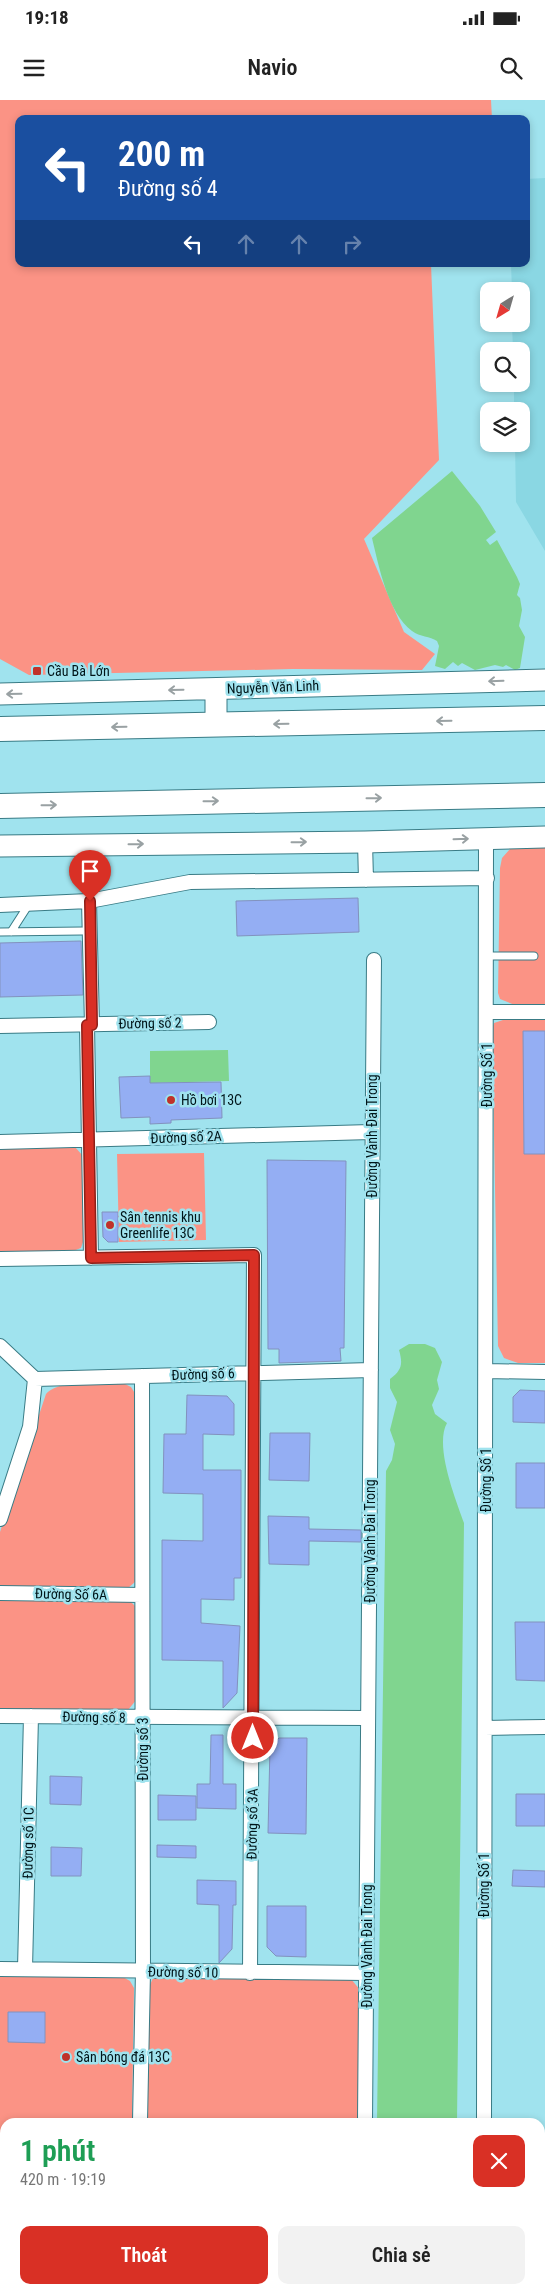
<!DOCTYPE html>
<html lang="vi">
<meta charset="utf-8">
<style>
:root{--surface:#fff;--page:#f2f2f2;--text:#222;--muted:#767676;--accent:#d93025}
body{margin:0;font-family:"Roboto Condensed",sans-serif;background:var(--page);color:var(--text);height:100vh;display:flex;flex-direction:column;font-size:19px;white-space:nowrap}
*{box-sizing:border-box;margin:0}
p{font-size:16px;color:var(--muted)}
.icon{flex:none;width:28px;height:28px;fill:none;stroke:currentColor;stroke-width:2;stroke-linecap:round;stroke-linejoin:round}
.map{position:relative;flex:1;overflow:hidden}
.details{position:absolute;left:0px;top:2018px;width:545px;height:176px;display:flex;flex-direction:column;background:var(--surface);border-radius:15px 15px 0 0;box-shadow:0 2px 8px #0003}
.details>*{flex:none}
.top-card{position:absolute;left:15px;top:15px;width:515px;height:152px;border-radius:10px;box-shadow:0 2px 8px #0003;background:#1a4fa0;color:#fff;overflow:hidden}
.needle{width:32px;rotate:217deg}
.fabs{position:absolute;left:480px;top:182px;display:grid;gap:10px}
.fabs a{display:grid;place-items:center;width:50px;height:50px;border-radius:10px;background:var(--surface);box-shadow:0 2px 8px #0003;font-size:25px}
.pin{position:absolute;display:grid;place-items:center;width:42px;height:42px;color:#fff;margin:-51px -21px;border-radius:50% 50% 50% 0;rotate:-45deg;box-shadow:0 0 5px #0007}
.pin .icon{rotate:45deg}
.me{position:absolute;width:55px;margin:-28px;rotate:0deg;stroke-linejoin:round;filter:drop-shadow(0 0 4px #0008)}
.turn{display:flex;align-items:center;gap:18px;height:105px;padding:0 20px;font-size:22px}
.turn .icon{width:65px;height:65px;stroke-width:2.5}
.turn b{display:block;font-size:35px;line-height:42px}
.lanes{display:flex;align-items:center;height:48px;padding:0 20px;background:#0003;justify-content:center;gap:25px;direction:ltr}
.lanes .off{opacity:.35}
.round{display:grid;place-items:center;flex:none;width:52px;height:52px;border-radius:10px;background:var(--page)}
.overview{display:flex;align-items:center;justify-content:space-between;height:85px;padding:0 20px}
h1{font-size:30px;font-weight:600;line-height:38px;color:#1e9e55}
.primary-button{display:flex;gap:10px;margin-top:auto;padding:10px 20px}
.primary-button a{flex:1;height:58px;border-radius:10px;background:var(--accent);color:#fff;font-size:20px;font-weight:600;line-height:58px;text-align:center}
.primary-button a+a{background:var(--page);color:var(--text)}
.status{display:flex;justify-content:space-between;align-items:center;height:35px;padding:0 25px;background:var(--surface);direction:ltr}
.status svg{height:14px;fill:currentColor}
header{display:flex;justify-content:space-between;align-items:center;height:65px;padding:0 20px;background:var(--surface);font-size:22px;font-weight:600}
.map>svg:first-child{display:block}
</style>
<div class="status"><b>19:18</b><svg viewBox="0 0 49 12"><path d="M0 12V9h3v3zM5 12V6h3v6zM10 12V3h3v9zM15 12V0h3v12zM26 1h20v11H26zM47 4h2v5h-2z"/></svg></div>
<header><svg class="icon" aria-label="menu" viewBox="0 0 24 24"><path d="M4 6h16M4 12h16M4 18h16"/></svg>Navio<svg class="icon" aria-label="search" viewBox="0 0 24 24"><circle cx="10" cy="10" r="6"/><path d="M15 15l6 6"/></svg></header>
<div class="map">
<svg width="545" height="2193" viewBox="0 0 545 2193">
<rect width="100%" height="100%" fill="#a0e3ee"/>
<path fill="#8ad7e3" d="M545,78v373l-29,-49 -1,-58h6v-33h-7v-27h7v-33h-8l-1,-27h9v-33h-9l-1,-27h15v-85z
M0,2098h5v91h126v4h-131z"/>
<path fill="#fb9385" d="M0,0h491l1,19h-473v145h412l8,196 -75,79 40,93 31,22 -13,16 -129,-1 -264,6 -29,-16z
M545,744v162h-28l-17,-7 -2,-6 2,-125 2,-10 9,-10z
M545,918v345h-27l-14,-5 -6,-12 -6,-317 2,-6 12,-4z
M0,1047h75l8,9 1,83 -3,9 -8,3 -73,2z
M204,1053l2,87 -87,2 -2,-88z
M123,1283l8,4 5,8 -1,187 -7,6h-128v-56l46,-138c14,-16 56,-10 77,-11z
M0,1499l131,3 6,6v91l-9,11 -128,1z
M0,1875l123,2 7,4 4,7 -2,134h-127v43l-5,-1z
M157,1876l194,3 10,12v131h-214l2,-135 4,-9z
M142,2189h216v4h-216z"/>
<path fill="#80d58f" d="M452,371l28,35 16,26 -10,8 4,5 7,-5 20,37 3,7 -3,11 3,3 2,12 -3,16 6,11 -5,31 -5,2 -9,-5 -3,2 -8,-2 -20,5 -13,-7 -4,3 -5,-4 -8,7 -10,-3 4,-20 -2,-5c-7,-5 -17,-4 -25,-10 -24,-18 -33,-64 -40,-93z
M228,950l1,31 -79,2v-32z
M409,1244h16l10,4 7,14 -5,18 2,9 -7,16 3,9 12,9c-13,23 9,77 17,100l-7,599h-80l9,-651 6,-11 3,-16 -5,-14 7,-28 -7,-14v-9c12,-9 13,-15 9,-29z
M376,2189h80v4h-80z"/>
<path fill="#94aef3" stroke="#8292be" d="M358,798l1,34 -122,4 -1,-35z
M81,841l2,54 -83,2v-54z
M523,931h22v123h-21z
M150,976v7l71,-1 1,36 -51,2v3l-21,1v-7l-29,1 -2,-41z
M267,1060l79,1 -2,187h-4l1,13 -62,2v-14h-11z
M102,1112h16v30h-10l-5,-5z
M520,1290l25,1v32l-32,-1v-25z
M187,1295l40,1 7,8v31l-31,-1v36h38v108h-7v22l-33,-1v24l39,3 -3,67 -14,15v-47l-61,-1v-120l41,1v-47l-40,-1 1,-59h22z
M270,1333h40l-1,48 -40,-1z
M516,1363h29v45h-29z
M268,1416l41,1v12l52,1v12l-52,-1v24l-40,-1z
M515,1522h30v59l-29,-1z
M211,1635h12v49h13v25l-39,-1v-24h13z
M279,1638h28l-1,96 -38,-1 2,-86z
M50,1676l32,1 -1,28 -31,-1z
M516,1694h29v32h-29z
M158,1695l38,1v24h-38z
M157,1745l39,1v12l-39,-1z
M51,1747l31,1 -1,28h-30z
M513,1770l32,1v16l-33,-1z
M197,1780l39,1v24h-3l-1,44 -13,14v-58l-22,-1z
M267,1806h39v51l-30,-1 -9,-9z
M8,1912h37v31l-37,-1z"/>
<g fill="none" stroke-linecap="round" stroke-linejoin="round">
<g stroke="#397b85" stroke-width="9">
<path id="lane" d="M0,832l82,-1
M11,832l18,-28
M487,856h47"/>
</g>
<g stroke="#397b85" stroke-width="16">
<path id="street" d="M365,742l1,38
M89,801l3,124
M0,805l89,-4 101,-19 297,-4
M487,912h58
M87,925l4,233
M0,926l209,-4
M0,1042l371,-10
M0,1159l254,-4 -4,718
M0,1246l35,33
M486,1271l59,1
M35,1279l336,-9
M0,1419l30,-92 5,-48
M0,1493l142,2
M0,1616l368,2
M485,1628l60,-1
M0,1869l366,4
M25,1869l6,-253
M140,2022l3,-151 -1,-595
M365,2022l9,-1162
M484,2022l2,-1284
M540,2072h5
M0,2081h5
M138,2193v-4
M364,2193v-4
M482,2193v-4"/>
</g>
<g stroke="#397b85" stroke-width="23">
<path id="primary" d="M0,594l545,-14
M216,625v-36
M0,746l365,-4 180,-5"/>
</g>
<g stroke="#397b85" stroke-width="26">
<path id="highway" d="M0,629l545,-11
M0,706l545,-11"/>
</g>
<use href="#lane" stroke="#fff" stroke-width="7"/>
<use href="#street" stroke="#fff" stroke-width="14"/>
<use href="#primary" stroke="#fff" stroke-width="21"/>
<use href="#highway" stroke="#fff" stroke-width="24"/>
</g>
<defs><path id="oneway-shaft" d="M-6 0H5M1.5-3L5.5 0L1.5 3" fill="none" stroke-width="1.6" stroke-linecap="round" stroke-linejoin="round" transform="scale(1.25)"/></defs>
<g stroke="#99a1a3">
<use href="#oneway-shaft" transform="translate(496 581) rotate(178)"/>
<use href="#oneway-shaft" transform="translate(176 590) rotate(179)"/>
<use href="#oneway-shaft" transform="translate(14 594) rotate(179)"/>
<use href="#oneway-shaft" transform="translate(444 621) rotate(179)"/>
<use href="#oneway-shaft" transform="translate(281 624) rotate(179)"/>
<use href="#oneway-shaft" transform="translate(119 627) rotate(179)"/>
<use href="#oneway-shaft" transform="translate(374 698) rotate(-1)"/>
<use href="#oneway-shaft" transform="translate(211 701) rotate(-1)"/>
<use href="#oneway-shaft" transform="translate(49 705) rotate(-1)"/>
<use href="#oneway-shaft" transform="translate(461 739) rotate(-2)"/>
<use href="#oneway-shaft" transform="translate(299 742) rotate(-1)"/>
<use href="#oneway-shaft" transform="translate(136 744) rotate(-1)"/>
</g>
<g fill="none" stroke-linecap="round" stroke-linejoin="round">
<g stroke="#8d1f18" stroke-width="12">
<path id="route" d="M90,801l2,124h-5l4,233 163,-3 -1,483"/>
</g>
<use href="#route" stroke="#d93025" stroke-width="9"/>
</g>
<g fill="#c0322a" stroke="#a0e3ee" stroke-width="2">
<rect x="32" y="566" width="10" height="10" rx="2.5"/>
<circle cx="171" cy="1000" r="5"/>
<circle cx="110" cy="1125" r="5"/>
<circle cx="66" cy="1957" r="5"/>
</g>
<g text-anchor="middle" stroke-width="5" stroke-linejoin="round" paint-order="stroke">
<g font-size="14" fill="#001519" stroke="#a0e3ee" text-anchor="start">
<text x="47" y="576">Cầu Bà Lớn</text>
<text x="181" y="1005">Hồ bơi 13C</text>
<text x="120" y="1122">Sân tennis khu<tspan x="120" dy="16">Greenlife 13C</tspan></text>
<text x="76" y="1962">Sân bóng đá 13C</text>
</g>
<g font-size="14" fill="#001519" stroke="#a0e3ee">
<text transform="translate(273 587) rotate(-2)" y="5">Nguyễn Văn Linh</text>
<text transform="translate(150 923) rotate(-1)" y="5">Đường số 2</text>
<text transform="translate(487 975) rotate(-90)" y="5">Đường Số 1</text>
<text transform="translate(372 1036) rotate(-90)" y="5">Đường Vành Đai Trong</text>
<text transform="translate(186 1037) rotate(-2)" y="5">Đường số 2A</text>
<text transform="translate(203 1274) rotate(-2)" y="5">Đường số 6</text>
<text transform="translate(486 1380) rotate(-90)" y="5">Đường Số 1</text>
<text transform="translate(370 1441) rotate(-90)" y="5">Đường Vành Đai Trong</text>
<text transform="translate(71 1494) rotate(1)" y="5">Đường Số 6A</text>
<text transform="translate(94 1617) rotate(1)" y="5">Đường số 8</text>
<text transform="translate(143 1649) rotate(-90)" y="5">Đường số 3</text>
<text transform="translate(252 1724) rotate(-89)" y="5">Đường số 3A</text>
<text transform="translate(28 1743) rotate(-89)" y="5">Đường số 1C</text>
<text transform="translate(484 1785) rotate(-90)" y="5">Đường Số 1</text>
<text transform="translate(367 1846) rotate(-90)" y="5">Đường Vành Đai Trong</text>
<text transform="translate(183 1872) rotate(1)" y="5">Đường số 10</text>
</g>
</g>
</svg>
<div class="fabs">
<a><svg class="needle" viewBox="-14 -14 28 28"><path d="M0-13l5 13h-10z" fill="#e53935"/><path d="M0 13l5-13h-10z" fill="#767676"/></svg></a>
<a><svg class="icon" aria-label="search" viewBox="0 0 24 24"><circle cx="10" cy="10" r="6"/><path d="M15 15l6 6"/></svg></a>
<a><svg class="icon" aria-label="layers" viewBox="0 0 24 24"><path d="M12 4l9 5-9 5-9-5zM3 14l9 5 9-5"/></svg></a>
</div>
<div class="pin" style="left:90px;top:801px;background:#d93025"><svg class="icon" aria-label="arrive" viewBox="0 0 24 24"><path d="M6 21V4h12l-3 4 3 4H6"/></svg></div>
<svg class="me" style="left:253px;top:1638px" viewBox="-20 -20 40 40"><circle r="17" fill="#d93025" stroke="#fff" stroke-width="3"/><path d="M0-11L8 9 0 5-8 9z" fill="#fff"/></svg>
<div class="top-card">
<div class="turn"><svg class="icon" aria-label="left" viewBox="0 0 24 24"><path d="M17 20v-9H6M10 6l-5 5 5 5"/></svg><div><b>200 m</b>Đường số 4</div></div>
<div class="lanes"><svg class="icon" aria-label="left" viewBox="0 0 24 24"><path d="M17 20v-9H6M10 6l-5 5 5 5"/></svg><svg class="icon off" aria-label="ahead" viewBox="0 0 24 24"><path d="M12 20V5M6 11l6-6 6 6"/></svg><svg class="icon off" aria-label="ahead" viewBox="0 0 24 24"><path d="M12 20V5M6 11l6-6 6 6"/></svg><svg class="icon off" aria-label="right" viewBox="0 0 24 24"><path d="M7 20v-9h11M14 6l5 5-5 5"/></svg></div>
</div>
<section class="details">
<div class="overview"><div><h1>1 phút</h1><p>420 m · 19:19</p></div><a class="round" style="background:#d93025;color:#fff"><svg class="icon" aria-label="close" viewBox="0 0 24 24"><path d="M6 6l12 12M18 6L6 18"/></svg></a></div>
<div class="primary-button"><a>Thoát</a><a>Chia sẻ</a></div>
</section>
</div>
